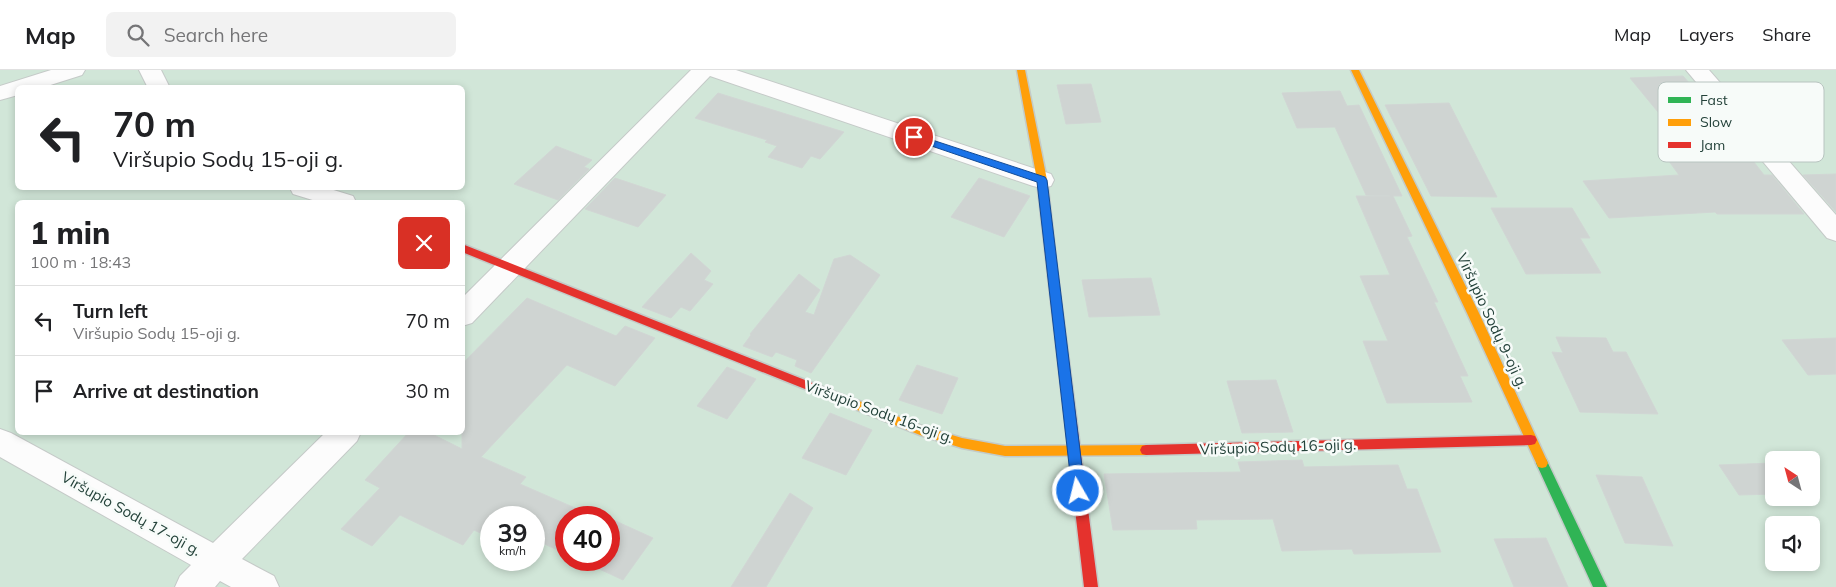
<!DOCTYPE html>
<meta charset="utf-8">
<style>
:root{--surface:#fff;--page:#f2f2f2;--text:#202124;--muted:#757577;--line:#e0e0e0}
body{margin:0;font-family:Mulish,sans-serif;background:var(--page);color:var(--text);height:100vh;display:flex;flex-direction:column;font-size:19px;white-space:nowrap}
*{box-sizing:border-box;margin:0}
p{font-size:16px;color:var(--muted)}
.icon{flex:none;width:28px;height:28px;fill:none;stroke:currentColor;stroke-width:2;stroke-linecap:round;stroke-linejoin:round}
.map{position:relative;flex:1;overflow:hidden}
.sheet{position:absolute;left:15px;top:130px;width:450px;height:235px;display:flex;flex-direction:column;background:var(--surface);border-radius:8px;box-shadow:0 2px 8px #0003}
.sheet>*{flex:none}
.guide{position:absolute;left:15px;top:15px;width:450px;height:105px;border-radius:8px;box-shadow:0 2px 8px #0003;background:#fff;color:var(--text);overflow:hidden}
.needle{width:32px;rotate:324deg}
.fabs{position:absolute;left:1765px;top:381px;display:grid;gap:10px}
.fabs a{display:grid;place-items:center;width:55px;height:55px;border-radius:8px;background:var(--surface);box-shadow:0 2px 8px #0003;font-size:25px}
.speed{position:absolute;left:480px;top:436px;display:flex;gap:10px;font-size:25px;font-weight:700;text-align:center}
.speed>*{display:grid;place-content:center;width:65px;height:65px;border-radius:50%;background:var(--surface);box-shadow:0 2px 8px #0003;line-height:1}
.speed small{font-size:12px;font-weight:400}
.speed .limit{border:8px solid #d22;background:#fff;color:#111}
.pin{position:absolute;display:grid;place-items:center;width:42px;height:42px;color:#fff;margin:-21px;border:2px solid #fff;border-radius:50%;box-shadow:0 1px 5px #0007}
.me{position:absolute;width:55px;margin:-28px;rotate:352deg;stroke-linejoin:round;filter:drop-shadow(0 0 4px #0008)}
.turn{display:flex;align-items:center;gap:18px;height:105px;padding:0 15px;font-size:22px}
.turn .icon{width:65px;height:65px;stroke-width:2.5}
.turn b{display:block;font-size:35px;line-height:42px}
.round{display:grid;place-items:center;flex:none;width:52px;height:52px;border-radius:8px;background:var(--page)}
.overview{display:flex;align-items:center;justify-content:space-between;height:85px;padding:0 15px}
h1{font-size:30px;font-weight:800;line-height:38px}
ul{padding:0;list-style:none}
li{display:flex;align-items:center;gap:15px;height:70px;padding:0 15px;border-top:1px solid var(--line)}
li div{flex:1}
li b{display:block;font-size:19px}
li em{font-style:normal}
header{display:flex;align-items:center;gap:30px;box-sizing:border-box;height:70px;padding:0 25px;background:var(--surface);border-bottom:1px solid var(--line)}
header strong{font-size:24px}
nav{display:flex;gap:28px;margin-inline-start:auto;font-size:18px}
.search{width:350px;height:45px;background:var(--page);display:flex;align-items:center;gap:12px;box-sizing:border-box;padding:0 18px;border-radius:8px;color:var(--muted);font-size:19px}
.map>svg:first-child{display:block}
</style>
<header>
<strong>Map</strong>
<div class="search"><svg class="icon" aria-label="search" viewBox="0 0 24 24"><circle cx="10" cy="10" r="6"/><path d="M15 15l6 6"/></svg>Search here</div>
<nav><a>Map</a><a>Layers</a><a>Share</a></nav>
</header>
<div class="map">
<svg width="1836" height="517" viewBox="0 0 1836 517">
<rect width="100%" height="100%" fill="#e8edeb"/>
<path fill="#d1e6d8" fill-rule="evenodd" d="M0,0h1836v517h-1836zM18,18h444v100h-444zM18,132h444v230h-444zM1774,390h37v38h-37zM491,448h43v42h-43zM566,448h43v42h-43zM1774,455h37v37h-37z"/>
<path fill="#cfd4d2" stroke="#d1d6d4" d="M1683,6l35,40 46,59h8l32,39h-87l-2,-2 -106,6 -26,-37 96,-6 -13,-18h29l-65,-79z
M1091,14l10,38 -35,2 -9,-39z
M1340,21l7,15 12,-1 43,91h-9l19,40 -5,1 31,65h-4l34,74h-8l12,26 -85,1 -24,-62h25l-28,-65 30,-1 -34,-79h34l-24,-1 -31,-68 -38,1 -15,-35z
M718,23l126,39 -24,27 -9,-3 -9,12 -34,-11 9,-11 -12,-4 2,-2 -72,-22z
M1449,33l48,94 -66,-1 -46,-91z
M556,76l36,14 -8,7 5,2 -31,31 -44,-16z
M1836,104v38l-33,-37z
M615,108l51,17 -28,32 -53,-18z
M979,108l51,18 -26,41 -53,-20z
M1491,138h81l18,30h-10l21,35 -75,1z
M691,183l20,18 -7,9 9,4 -23,27 -9,-4 -10,11 -29,-11z
M850,185l30,20 -69,98 -16,-7 2,-6 -21,-8 -4,5 -29,-11 8,-11 -1,-1 49,-60 21,16 -15,22 9,3 20,-56z
M1151,208l9,37 -71,2 -7,-37z
M527,228l89,38 9,-10 30,12 -40,48 -48,-21 -86,92 45,20 -6,7 62,27 3,-3 22,10h-41v36l-32,-15v-21h-43v20l-17,-8 -11,15 -63,-30 -28,31 -31,-17 39,-41 -15,-8 44,-48h19l34,17v-85z
M1556,267l50,1 7,14h13l32,62 -78,-2 -28,-60 11,1z
M1836,268v36l-28,1 -26,-35z
M917,295l41,13 -16,36 -43,-14z
M727,297l29,12 -29,40 -30,-13z
M1276,310l17,52 -51,1 -15,-52z
M830,343l42,17 -26,45 -44,-17z
M1302,390l2,7 94,-2 9,24h10l24,63 -87,2 -2,-5 -70,2 -9,-32 -77,1 1,9 -84,1 -9,-56 137,-2 -3,-10z
M1774,393v31l-35,1 -20,-30z
M1596,405l46,2 31,69 -48,-3z
M790,423l23,15 -47,79h-35z
M609,448l44,20 -30,42 -43,-20h29z
M1546,468l22,49h-54l-20,-48z"/>
<g fill="none" stroke-linecap="round" stroke-linejoin="round">
<g stroke="#c5cac8" stroke-width="2">
<path id="street" d="M51,0h34l-3,5 -41,13h-23v7l-18,5v-14z
M139,0h22l9,18h-22z
M691,0h45l315,104 3,6 -3,6 -9,2 -9,-2 -323,-110 -238,247 -10,3v-28z
M1686,0h23l127,145v26l-9,-3z
M290,118h37l26,8 3,6h-37l-26,-8z
M0,359l11,4 202,110 113,-111h35l-4,9 -115,118 32,17 5,11h-48l-11,-6 -5,6h-40l5,-11 11,-11 -191,-108z"/>
</g>
<g stroke="#c3cbc8" stroke-width="3">
<path id="fast" d="M1542,388l4,1 61,128h-14l-57,-124 2,-4z"/>
</g>
<g stroke="#c3cbc8" stroke-width="3">
<path id="slow" d="M1017,0h8l22,110 11,96 -5,4 -5,-4 -11,-96z
M1351,0h8l120,243 69,150 -2,4 -4,1 -4,-1 -71,-154z
M854,329l68,27 40,12 43,8 141,-1 4,1 2,4 -2,4 -4,1 -141,1 -43,-8 -42,-13 -70,-28 -2,-3 2,-3z"/>
</g>
<g stroke="#c3cbc8" stroke-width="3">
<path id="jam" d="M462,174l396,157 2,3 -2,3 -4,2 -4,-2 -388,-155z
M1053,202l5,4 40,311h-14l-36,-311z
M1531,365l4,1 2,4 -2,4 -4,1 -385,10 -4,-1 -2,-4 2,-4 4,-1z"/>
</g>
<use href="#street" fill="#fcfcfc" fill-rule="evenodd"/>
<use href="#fast" fill="#30b455" fill-rule="evenodd"/>
<use href="#slow" fill="#ff9f0a" fill-rule="evenodd"/>
<use href="#jam" fill="#e5322d" fill-rule="evenodd"/>
</g>
<path fill="#1a73e8" stroke="#114b97" d="M914,64l131,43 2,3 38,311 -2,4 -5,1 -4,-1 -2,-4 -35,-309 -126,-43 -2,-2z"/>
<g text-anchor="middle" stroke-width="5" stroke-linejoin="round" paint-order="stroke">
<g font-size="15" fill="#24423a" stroke="#f7fbf9">
<text transform="translate(1492 251) rotate(65)" y="5">Viršupio Sodų 9-oji g.</text>
<text transform="translate(879 342) rotate(20)" y="5">Viršupio Sodų 16-oji g.</text>
<text transform="translate(1278 377) rotate(-2)" y="5">Viršupio Sodų 16-oji g.</text>
<text transform="translate(131 444) rotate(29)" y="5">Viršupio Sodų 17-oji g.</text>
</g>
</g>
<rect x="1658" y="12" width="166" height="80" rx="8" fill="#f7fbf9" stroke="#b8c4c0" stroke-width="1"/>
<rect x="1668" y="27" width="23" height="6" fill="#30b455"/>
<rect x="1668" y="49" width="23" height="7" fill="#ff9f0a"/>
<rect x="1668" y="72" width="23" height="6" fill="#e5322d"/>
<g font-size="14" fill="#24423a">
<text x="1700" y="35">Fast</text>
<text x="1700" y="57">Slow</text>
<text x="1700" y="80">Jam</text>
</g>
</svg>
<div class="fabs">
<a><svg class="needle" viewBox="-14 -14 28 28"><path d="M0-13l5 13h-10z" fill="#e53935"/><path d="M0 13l5-13h-10z" fill="#757577"/></svg></a>
<a><svg class="icon" aria-label="sound" viewBox="0 0 24 24"><path d="M4 9h4l5-4v14l-5-4H4zM17 9q2 3 0 6"/></svg></a>
</div>
<div class="speed"><div>39<small>km/h</small></div><div class="limit">40</div></div>
<div class="pin" style="left:914px;top:67px;background:#d93025"><svg class="icon" aria-label="arrive" viewBox="0 0 24 24"><path d="M6 21V4h12l-3 4 3 4H6"/></svg></div>
<svg class="me" style="left:1078px;top:421px" viewBox="-20 -20 40 40"><circle r="17" fill="#1a73e8" stroke="#fff" stroke-width="3"/><path d="M0-11L8 9 0 5-8 9z" fill="#fff"/></svg>
<div class="guide">
<div class="turn"><svg class="icon" aria-label="left" viewBox="0 0 24 24"><path d="M17 20v-9H6M10 6l-5 5 5 5"/></svg><div><b>70 m</b>Viršupio Sodų 15-oji g.</div></div>
</div>
<section class="sheet">
<div class="overview"><div><h1>1 min</h1><p>100 m · 18:43</p></div><a class="round" style="background:#d93025;color:#fff"><svg class="icon" aria-label="close" viewBox="0 0 24 24"><path d="M6 6l12 12M18 6L6 18"/></svg></a></div>
<ul>
<li><svg class="icon" aria-label="left" viewBox="0 0 24 24"><path d="M17 20v-9H6M10 6l-5 5 5 5"/></svg><div><b>Turn left</b><p>Viršupio Sodų 15-oji g.</p></div><em>70 m</em></li>
<li><svg class="icon" aria-label="arrive" viewBox="0 0 24 24"><path d="M6 21V4h12l-3 4 3 4H6"/></svg><div><b>Arrive at destination</b></div><em>30 m</em></li>
</ul>
</section>
</div>
